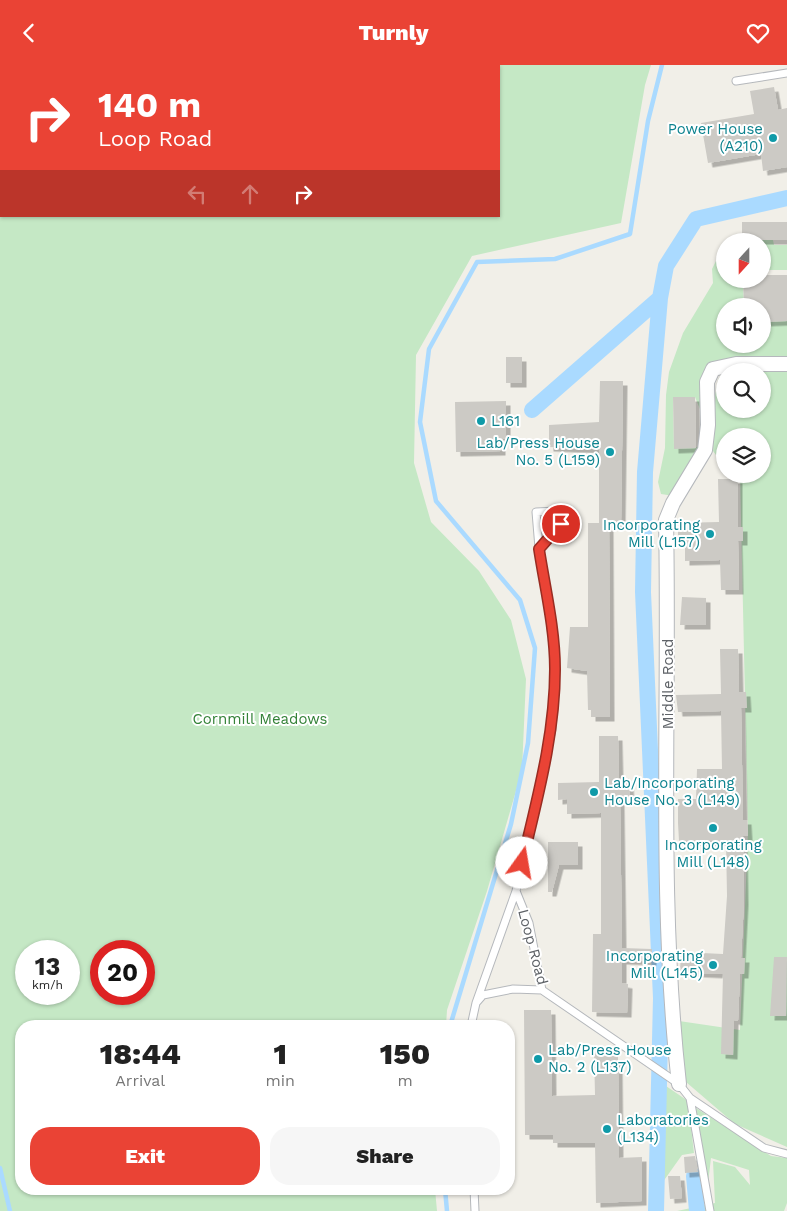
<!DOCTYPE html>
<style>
:root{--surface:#fff;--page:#f6f6f6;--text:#222;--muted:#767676;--accent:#ea4335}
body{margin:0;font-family:"Work Sans",sans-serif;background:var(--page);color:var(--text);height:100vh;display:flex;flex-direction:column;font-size:19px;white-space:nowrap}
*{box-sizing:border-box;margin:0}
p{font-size:16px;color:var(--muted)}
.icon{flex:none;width:28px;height:28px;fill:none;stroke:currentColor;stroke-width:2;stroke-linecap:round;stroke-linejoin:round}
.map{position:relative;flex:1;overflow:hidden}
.side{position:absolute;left:15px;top:955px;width:500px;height:175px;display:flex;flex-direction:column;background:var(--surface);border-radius:20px;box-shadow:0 1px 4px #0004}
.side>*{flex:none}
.banner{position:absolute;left:0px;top:0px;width:500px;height:152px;box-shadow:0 1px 4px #0004;background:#ea4335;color:#fff;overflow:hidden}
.needle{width:32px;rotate:201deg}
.fabs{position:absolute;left:716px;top:168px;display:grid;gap:10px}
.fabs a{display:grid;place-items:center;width:55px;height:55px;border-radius:50%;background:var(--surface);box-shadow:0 1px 4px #0004;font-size:25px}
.speed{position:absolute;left:15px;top:875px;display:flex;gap:10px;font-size:25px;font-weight:700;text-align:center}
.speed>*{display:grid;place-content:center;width:65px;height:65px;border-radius:50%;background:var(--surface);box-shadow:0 1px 4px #0004;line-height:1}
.speed small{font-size:12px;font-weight:400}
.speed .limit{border:8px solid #d22;background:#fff;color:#111}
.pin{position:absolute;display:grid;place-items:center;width:42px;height:42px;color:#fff;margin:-21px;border:2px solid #fff;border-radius:50%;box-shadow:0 1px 5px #0007}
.me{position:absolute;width:55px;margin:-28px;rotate:13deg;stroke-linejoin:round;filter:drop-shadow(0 0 4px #0008)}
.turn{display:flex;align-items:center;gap:18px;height:105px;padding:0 15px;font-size:22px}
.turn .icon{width:65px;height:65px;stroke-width:2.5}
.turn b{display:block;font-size:35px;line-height:42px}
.lanes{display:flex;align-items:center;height:48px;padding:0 15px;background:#0003;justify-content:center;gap:25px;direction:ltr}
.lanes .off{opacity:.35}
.eta{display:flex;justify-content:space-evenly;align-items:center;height:85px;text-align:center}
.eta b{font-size:30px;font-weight:800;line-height:35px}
.cta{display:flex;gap:10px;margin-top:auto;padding:10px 15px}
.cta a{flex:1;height:58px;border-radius:20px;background:var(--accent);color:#fff;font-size:20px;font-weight:800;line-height:58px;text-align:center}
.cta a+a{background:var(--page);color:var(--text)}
header{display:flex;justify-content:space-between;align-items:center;height:65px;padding:0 15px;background:var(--accent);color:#fff;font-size:22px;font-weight:800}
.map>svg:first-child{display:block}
</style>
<header><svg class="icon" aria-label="back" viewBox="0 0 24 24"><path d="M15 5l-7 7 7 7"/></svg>Turnly<svg class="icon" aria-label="heart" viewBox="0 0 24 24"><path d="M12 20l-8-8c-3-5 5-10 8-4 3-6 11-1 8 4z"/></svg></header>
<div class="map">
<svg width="787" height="1146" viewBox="0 0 787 1146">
<defs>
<filter id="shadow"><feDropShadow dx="4.5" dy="4.5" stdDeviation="0" flood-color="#0004"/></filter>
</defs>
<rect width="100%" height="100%" fill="#f1efe8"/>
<path fill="#c5e8c5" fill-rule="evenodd" d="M0,0h651l-6,20 -24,138 -149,33 -56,99 -2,108 17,59 48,49 32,49 15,59 -4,91 -35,121 -40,119 -1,16h-425v163h414l2,22h-437zM1,1h498v150h-498zM69,886v43h-43v-43zM101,886h43v43h-43z
M726,175h47l1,5h13v25h-24l-1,-29z
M725,178v36h18l1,27h-19v38h37l1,-22 24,-1v36l-67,5 -17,46 -3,1 -5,-12h-22l1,51 25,-1 1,-20h3l-1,21 -28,48 -13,-2 -3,-12 7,-34 1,-53 3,-23 14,-39 30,-50 -1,-14z
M787,303v779l-52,-23 -49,-42 -7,-61 61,9 8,-198 -8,-358h22v-38h-37v27h-3l-12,-16 2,-38 7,-31 6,-2v33h37v-38h-26z
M663,1019l25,17 6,52 -12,2 -22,31z
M696,1043l75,48 16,2v45l-3,8h-107l38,-8 -2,-42 22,6 15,18 -1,-15 -38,-12 -3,25z"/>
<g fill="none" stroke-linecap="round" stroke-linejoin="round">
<path stroke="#aadaff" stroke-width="4.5" d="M450,961l61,-202 17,-81 7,-95 -15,-48 -84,-99 -16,-79 9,-73 48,-87 78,-3 75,-25 18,-113 14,-56
M0,1103l10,43
M445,1124l2,22"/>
<path stroke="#aadaff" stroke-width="16" d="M532,345l128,-112
M694,1111l3,35
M656,1146l5,-213 -18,-406 2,-120 15,-174 6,-32 30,-47 91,-21"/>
</g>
<path fill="#cccac5" filter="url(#shadow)" d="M774,22l4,23 9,-2v59l-24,4 -2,-17 -53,9 -7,-40 53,-9 -4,-23z
M742,157h45v18h-45z
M762,210h25v46l-25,1v-16h-18l-1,-27h19z
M506,292h16v26h-16z
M600,316h23l-2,142h-22v-74l-50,-2v-22l50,-3z
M673,332h22l1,51 -22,1z
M506,336v38h-5v12l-45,1 -1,-50z
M718,414h20v48h5v14h-5l1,49h-18l-1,-30 -35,1v-18h-7v-20l41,-1z
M588,458h21l1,194h-19v-7h-3l-1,-39 -20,-3 3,-41h18z
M682,532l24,1v27h-26z
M720,584h18l1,43h7l1,16h-6l2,112h4l1,16h-5l1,65 -3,57h4l-1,16h-4l-2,47 -4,-1 -1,35 -12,-1 2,-80 -43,-2 1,-20 42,2 4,-58 -1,-55h-47l-1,-18v-24h18l1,-30h25l-1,-58 -43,1 -2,-17 45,-1z
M599,671h19l1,42h10l1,22 -10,1 2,147 30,1v12l-30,-1v23l6,1 -1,29 -35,-1 1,-78h8v-121l-34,1v-15l-9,1v-17l41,-1z
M548,777h30v23h-19l-7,27h-4z
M774,892h13l-1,59h-16z
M524,945h27l1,86 43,-1 -1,-44h16v5h8l1,102 23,-1v44l-46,2 -1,-60h-42v-8h-28z
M695,1091l3,16 -13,1 -1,-16z
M668,1111h12l2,22 -12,1z"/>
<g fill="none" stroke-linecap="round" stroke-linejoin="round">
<g stroke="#b5b8bc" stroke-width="9">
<path id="service" d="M736,16l51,-8
M539,483l22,-24 3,-9 -6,-4 -22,1 3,36 11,70 5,48v20l-3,43 -36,162 13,32 13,67 137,94 11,14 74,50 23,6
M476,938l40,-112
M471,961l5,-23 7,-8 30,-6 29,1
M690,1033l20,113
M474,1124l1,22"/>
</g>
<g stroke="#b5b8bc" stroke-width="16">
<path id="minor" d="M679,1019c-21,-187 -9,-376 -13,-564l7,-17 32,-53 3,-25 -1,-43 6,-13 23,-5h51"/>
</g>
<use href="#service" stroke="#fff" stroke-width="7"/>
<use href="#minor" stroke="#fff" stroke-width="14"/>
</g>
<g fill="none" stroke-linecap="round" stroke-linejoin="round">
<g stroke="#982c22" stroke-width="12">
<path id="route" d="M522,798c15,-64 33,-128 33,-194 0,-40 -10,-81 -16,-120l22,-25"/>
</g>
<use href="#route" stroke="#ea4335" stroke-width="9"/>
</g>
<g fill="#0f9aa8" stroke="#fff" stroke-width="2">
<circle cx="773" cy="73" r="5"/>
<circle cx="481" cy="356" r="5"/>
<circle cx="610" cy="387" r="5"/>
<circle cx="710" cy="469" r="5"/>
<circle cx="594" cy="727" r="5"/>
<circle cx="713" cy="763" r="5"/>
<circle cx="713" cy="900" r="5"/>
<circle cx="538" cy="994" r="5"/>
<circle cx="607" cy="1064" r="5"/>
</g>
<g text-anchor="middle" stroke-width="4" stroke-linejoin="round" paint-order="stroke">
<g font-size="15" fill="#0d838f" stroke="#fff" text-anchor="end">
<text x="763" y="69">Power House<tspan x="763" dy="17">(A210)</tspan></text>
<text x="491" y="361" text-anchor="start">L161</text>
<text x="600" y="383">Lab/Press House<tspan x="600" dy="17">No. 5 (L159)</tspan></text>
<text x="700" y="465">Incorporating<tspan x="700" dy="17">Mill (L157)</tspan></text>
<text x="604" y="723" text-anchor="start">Lab/Incorporating<tspan x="604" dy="17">House No. 3 (L149)</tspan></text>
<text x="713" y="785" text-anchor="middle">Incorporating<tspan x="713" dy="17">Mill (L148)</tspan></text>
<text x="703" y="896">Incorporating<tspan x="703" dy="17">Mill (L145)</tspan></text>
<text x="548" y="990" text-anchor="start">Lab/Press House<tspan x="548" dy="17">No. 2 (L137)</tspan></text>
<text x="617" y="1060" text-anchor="start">Laboratories<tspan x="617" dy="17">(L134)</tspan></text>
</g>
<g font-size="15" fill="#5f6368" stroke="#fff">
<text transform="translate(668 619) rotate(-90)" y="5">Middle Road</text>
<text transform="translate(533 882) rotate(75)" y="5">Loop Road</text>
</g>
<g font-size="15" fill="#348238" stroke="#fff">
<text x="260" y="659">Cornmill Meadows</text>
</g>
</g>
</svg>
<div class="fabs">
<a><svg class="needle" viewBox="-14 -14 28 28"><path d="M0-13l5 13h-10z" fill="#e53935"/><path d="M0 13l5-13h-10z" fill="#767676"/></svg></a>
<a><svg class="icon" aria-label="sound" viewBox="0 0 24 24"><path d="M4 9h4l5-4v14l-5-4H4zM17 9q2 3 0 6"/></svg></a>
<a><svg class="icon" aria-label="search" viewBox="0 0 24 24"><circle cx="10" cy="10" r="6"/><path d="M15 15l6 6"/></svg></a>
<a><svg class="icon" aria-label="layers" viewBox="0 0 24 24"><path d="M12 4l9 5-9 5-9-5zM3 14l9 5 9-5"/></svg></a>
</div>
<div class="speed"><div>13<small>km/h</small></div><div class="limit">20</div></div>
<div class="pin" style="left:561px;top:459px;background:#d93025"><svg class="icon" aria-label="arrive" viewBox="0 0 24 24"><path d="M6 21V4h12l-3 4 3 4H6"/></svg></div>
<svg class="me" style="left:522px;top:798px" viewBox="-20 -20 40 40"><circle r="19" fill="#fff"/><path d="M0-13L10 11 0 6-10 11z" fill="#ea4335"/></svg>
<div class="banner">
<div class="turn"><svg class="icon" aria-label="right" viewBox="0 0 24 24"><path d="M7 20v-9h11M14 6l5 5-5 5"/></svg><div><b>140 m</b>Loop Road</div></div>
<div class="lanes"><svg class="icon off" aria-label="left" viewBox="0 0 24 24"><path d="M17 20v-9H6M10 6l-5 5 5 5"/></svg><svg class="icon off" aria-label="ahead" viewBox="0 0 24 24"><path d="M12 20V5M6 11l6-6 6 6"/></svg><svg class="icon" aria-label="right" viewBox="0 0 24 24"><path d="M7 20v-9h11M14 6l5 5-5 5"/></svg></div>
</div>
<section class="side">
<div class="eta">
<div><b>18:44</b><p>Arrival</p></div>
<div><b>1</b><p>min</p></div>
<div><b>150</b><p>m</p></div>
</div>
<div class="cta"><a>Exit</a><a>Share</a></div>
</section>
</div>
